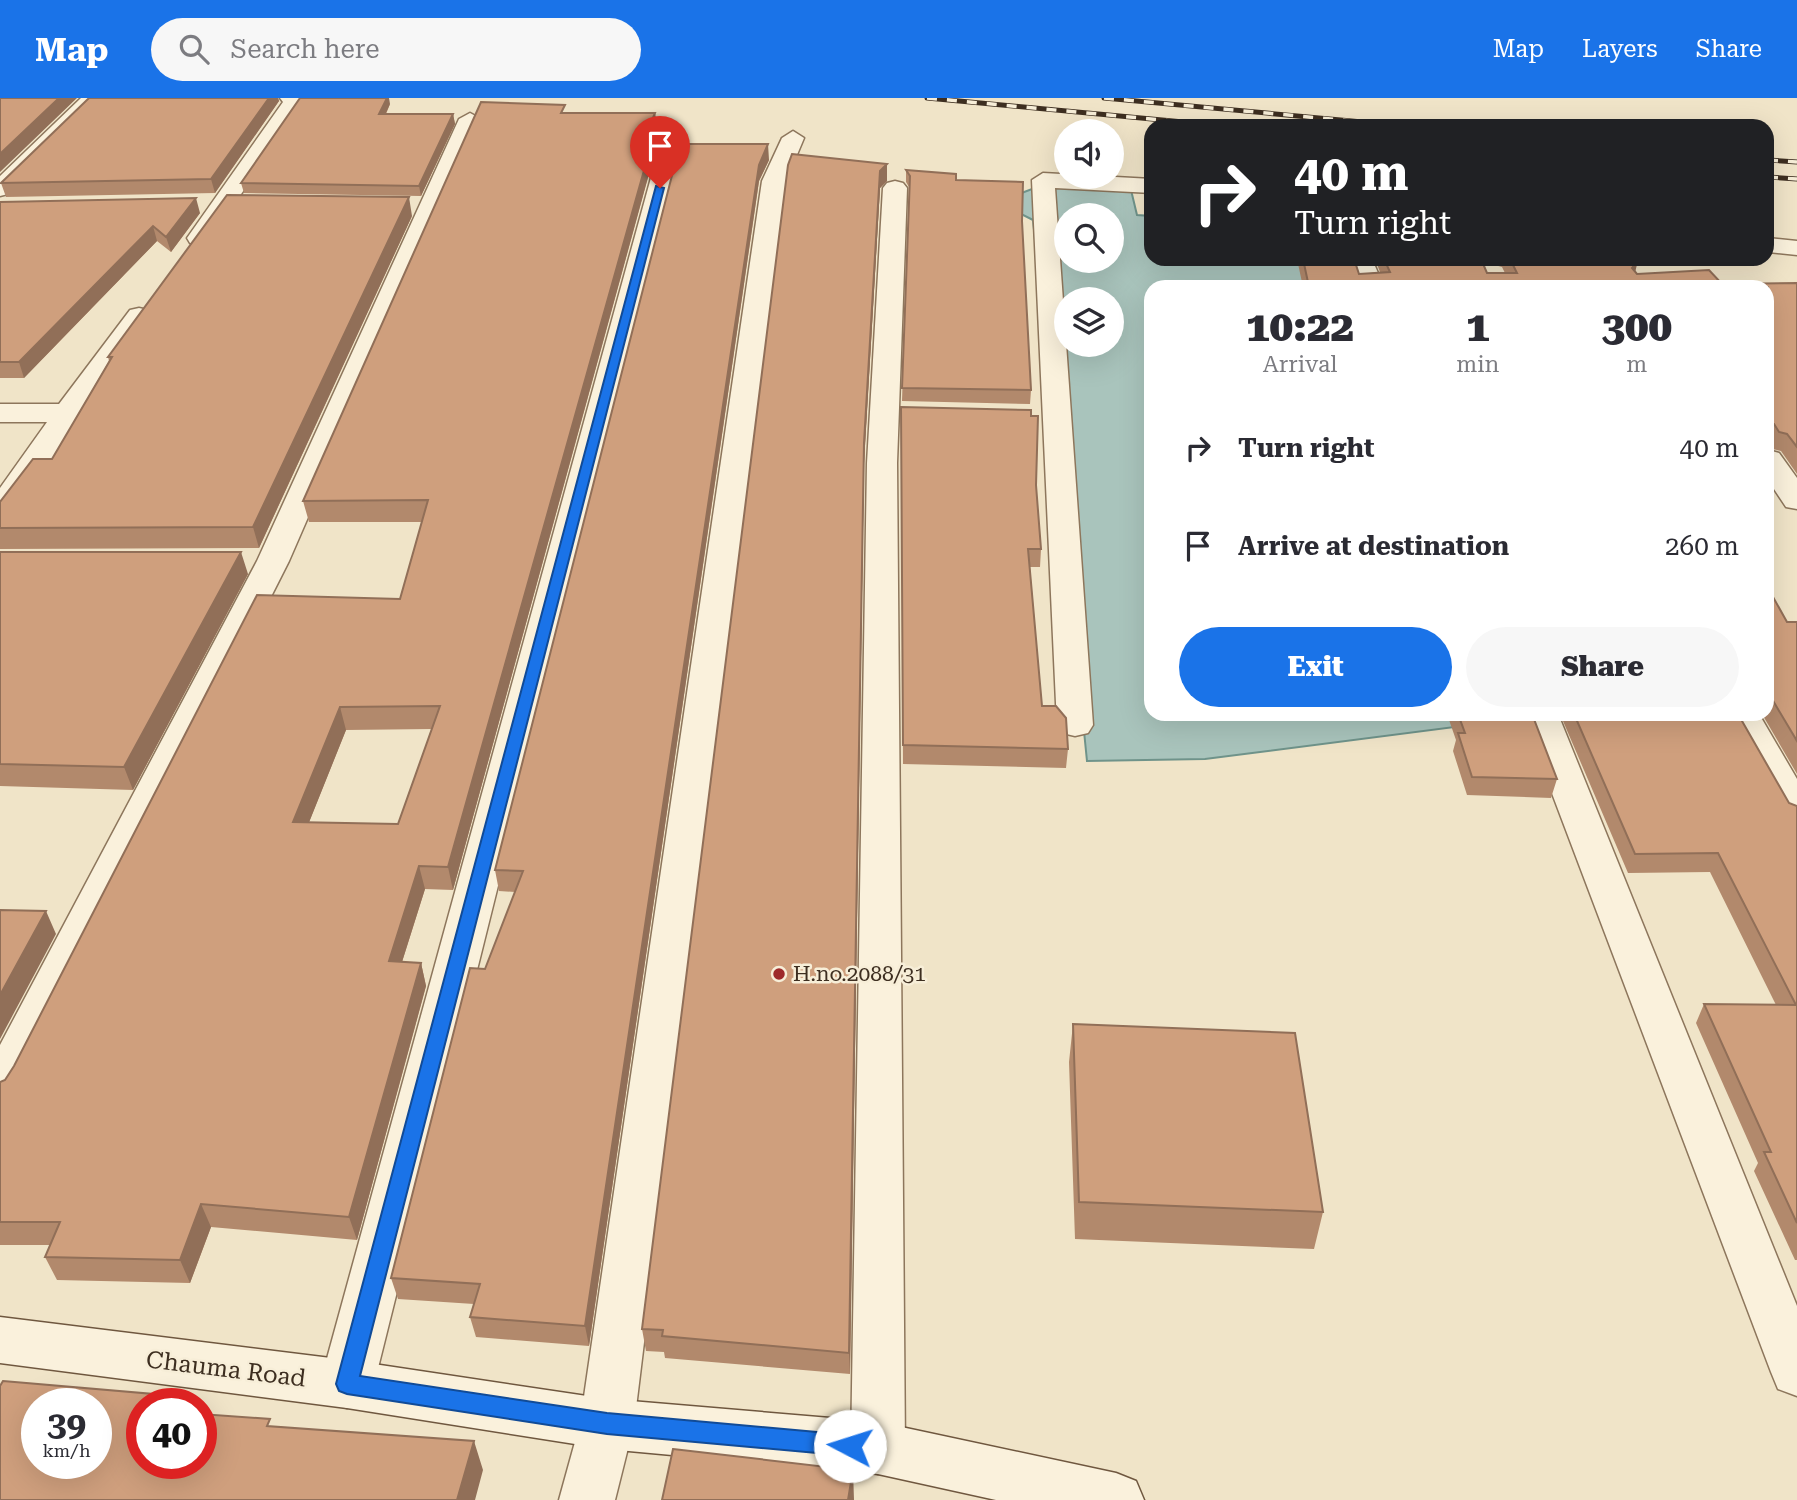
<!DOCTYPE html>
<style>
:root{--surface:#fff;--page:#f7f7f7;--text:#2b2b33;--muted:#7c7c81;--accent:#1a73e8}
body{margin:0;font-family:"Roboto Serif",serif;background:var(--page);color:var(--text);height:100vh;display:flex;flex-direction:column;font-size:26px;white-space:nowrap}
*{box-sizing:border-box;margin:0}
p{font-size:23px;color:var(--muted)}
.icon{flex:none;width:38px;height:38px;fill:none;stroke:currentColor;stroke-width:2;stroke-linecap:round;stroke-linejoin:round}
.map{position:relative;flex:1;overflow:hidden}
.side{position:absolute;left:1144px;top:182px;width:630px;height:441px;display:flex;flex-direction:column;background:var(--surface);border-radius:21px;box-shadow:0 7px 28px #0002}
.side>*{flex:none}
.guide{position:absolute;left:1144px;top:21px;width:630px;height:147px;border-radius:21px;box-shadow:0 7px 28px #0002;background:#202124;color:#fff;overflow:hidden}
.buttons{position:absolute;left:1054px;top:21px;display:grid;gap:14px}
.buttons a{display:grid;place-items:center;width:70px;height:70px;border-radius:50%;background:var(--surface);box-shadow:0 7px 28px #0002;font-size:35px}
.speed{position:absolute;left:21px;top:1290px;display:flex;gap:14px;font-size:35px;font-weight:700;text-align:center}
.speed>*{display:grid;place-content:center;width:91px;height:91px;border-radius:50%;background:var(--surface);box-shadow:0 7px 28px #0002;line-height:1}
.speed small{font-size:18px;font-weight:400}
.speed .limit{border:10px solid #d22;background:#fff;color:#111}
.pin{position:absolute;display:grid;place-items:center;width:60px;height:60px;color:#fff;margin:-72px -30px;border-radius:50% 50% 50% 0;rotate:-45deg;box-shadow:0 0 7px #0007}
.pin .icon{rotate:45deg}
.me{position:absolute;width:77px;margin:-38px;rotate:275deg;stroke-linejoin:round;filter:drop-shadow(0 0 5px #0008)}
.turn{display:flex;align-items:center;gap:24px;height:147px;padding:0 35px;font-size:32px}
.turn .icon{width:91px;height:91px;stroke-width:2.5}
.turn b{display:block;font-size:49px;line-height:60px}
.eta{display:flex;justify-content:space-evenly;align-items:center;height:119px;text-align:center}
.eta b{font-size:42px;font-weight:800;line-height:49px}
.action{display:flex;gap:14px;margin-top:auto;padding:14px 35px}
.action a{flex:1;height:80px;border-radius:42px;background:var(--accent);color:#fff;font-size:28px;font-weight:800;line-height:80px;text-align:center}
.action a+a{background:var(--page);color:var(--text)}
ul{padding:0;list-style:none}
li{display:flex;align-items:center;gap:21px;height:98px;padding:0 35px}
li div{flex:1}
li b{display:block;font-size:26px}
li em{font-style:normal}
header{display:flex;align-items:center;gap:42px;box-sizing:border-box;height:98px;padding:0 35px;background:var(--accent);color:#fff}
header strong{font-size:33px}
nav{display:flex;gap:38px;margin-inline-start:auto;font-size:24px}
.search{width:490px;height:63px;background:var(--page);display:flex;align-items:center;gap:18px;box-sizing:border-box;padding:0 24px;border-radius:38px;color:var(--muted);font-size:26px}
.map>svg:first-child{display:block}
</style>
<header>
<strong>Map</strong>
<div class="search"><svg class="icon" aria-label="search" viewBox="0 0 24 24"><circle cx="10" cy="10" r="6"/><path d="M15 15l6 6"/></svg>Search here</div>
<nav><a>Map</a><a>Layers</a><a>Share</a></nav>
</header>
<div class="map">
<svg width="1797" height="1402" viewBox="0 0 1797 1402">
<rect width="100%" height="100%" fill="#f0e4c8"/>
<path fill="#a9c4bc" stroke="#6f938a" stroke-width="2" fill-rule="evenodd" d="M1053,83l78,9 6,25 14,1 1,43h150l10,28h-160v427h321l5,10 -273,35 -118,2 -54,-541 -35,-18zM1066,117h45v46h-45zM1066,201h45v46h-45z"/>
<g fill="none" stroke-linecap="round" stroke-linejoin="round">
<g stroke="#8d765c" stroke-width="3">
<path id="street" d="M81,0h22l-95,96 -8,2v-20z
M280,0h22l2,3 -96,142h-18l-3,-5 96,-136z
M470,15l11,6 -192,442 -266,527 -7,13 -16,5v-61l257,-484 202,-442z
M674,29l11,7 -311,1250 -8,17 -19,7 -19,-7 -8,-17 343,-1250z
M793,33l11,7 -18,43 -152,1243 -19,76h-56l21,-76 182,-1243 20,-43z
M1043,75l109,6v14l-97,-5 38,537 -5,8 -13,3 -13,-3 -5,-8 -25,-545z
M895,83l8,2 4,5 -10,275 8,985 -8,18 -19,8 -19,-8 -8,-18 16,-985 16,-275 4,-5z
M1768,140l29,3v14l-29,-3z
M1348,161h24l12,28h-26z
M139,210l9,2 4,6 -141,202 -11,2v-32l47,-66h-47v-18h59l71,-94z
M1768,352l11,3 18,25v31l-11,-2 -18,-27z
M1522,616h36l239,592v90l-19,-7 -7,-17z
M1723,616h36l38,65v46l-14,-4z"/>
</g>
<g stroke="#6f573f" stroke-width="3">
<path id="secondary" d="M0,1219l347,43 260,39 271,23 238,51 20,8 8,19h-148l-118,-26 -271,-25 -260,-41 -347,-45z"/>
</g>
<use href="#street" fill="#faf1dc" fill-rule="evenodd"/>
<use href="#secondary" fill="#faf1dc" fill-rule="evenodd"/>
<g stroke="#3d2e20" stroke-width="5">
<path id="rail" d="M927,0l299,28
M1104,0l302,28
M1768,62l29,2
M1768,79l29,2"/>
</g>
<use href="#rail" stroke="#f7eed8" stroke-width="3.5" stroke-dasharray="10" stroke-linecap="butt"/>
</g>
<path fill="#b2896c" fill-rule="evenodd" d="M89,0h189l1,3 -64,92 -209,4 -5,-14z
M390,6l-4,10h67l2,10 -34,72 -177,-3 -3,-10z
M566,15h89l2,17 -5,13 1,16 -200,731 -28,-1 -23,73 19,1 5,23 -69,254 -146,-13 -21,56 -133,-3 -12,-23 5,-12h-50v-163l5,-2 395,-481 22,-77h-113l-6,-21zM432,631l-34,95 -89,-2 37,-92z
M680,46l89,16 -10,21 -170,1165 -113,-9 -6,-20 4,-13 -76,-5 -7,-21 94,-309 30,-77 -16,-1 -4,-21z
M887,66v17l-7,7 -16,275 -14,911 -185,-16 -1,-6 -18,-1 -4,-22 146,-1164z
M906,72l50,10 66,41 9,169 -1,14 -128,-3 7,-214 -3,-5z
M0,104l200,11 -29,39 -14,-11 -133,137h-24z
M412,118l-153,332 -259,1v-47l52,-43 57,-98 -1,-4z
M1297,161h57l5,15 21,-2 -5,-13h262l-2,13 2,2 85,10 75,-1v191l-16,-23 -8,-2 -5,-8v-154h-465zM1491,166l11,3 3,6h-18l-3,-7z
M901,309l130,9 10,133 -1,18h-10l12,139 26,43 -2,19 -163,-4z
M0,454l248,22 -115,216 -133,-4z
M1768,490l19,34h10v152l-35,-60h6z
M1447,616h85l25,65 -6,19 -84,-3 -14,-44 3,-11z
M1560,616h178l51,89 8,3v454h-2l-41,-89 4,-8 -62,-140 8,-19 72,1 -66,-133 -82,1z
M1073,926l250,188 -9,37 -239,-10 -6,-177z"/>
<path fill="#916f58" d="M59,0h18l-77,74v-18z
M269,0h9l1,3 -64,92 -4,-14z
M387,0h2l1,6 -9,20 -2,-10z
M655,15l2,17 -5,13 1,16 -200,731 -5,-23 195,-725z
M453,16l2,10 -34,72 -2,-10z
M768,46l1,16 -10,21 -170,1165 -4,-20 174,-1161z
M887,66v17l-7,7 -16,275 -14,911 -1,-21 15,-910 16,-272z
M409,99l3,19 -153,332 -6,-21z
M196,100l4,15 -29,39 -5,-15z
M153,128l4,15 -133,137 -5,-16z
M1481,161h11l-1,5 -9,3z
M1638,163l-4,15 -2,-8z
M241,454l7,22 -115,216 -9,-23z
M340,609l6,23 -46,115 -7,-23z
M419,768l6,23 -30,95 -6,-23z
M46,813l10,23 -56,105v-44z
M421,865l5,23 -69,254 -8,-23z
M201,1106l10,23 -21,56 -10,-23z
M165,1297l5,9h-8z
M474,1343l9,29 -8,30h-18z
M853,1372l1,30h-6z"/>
<path fill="#cf9f7d" stroke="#916f58" stroke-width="2" fill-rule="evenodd" d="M0,0h59l-59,56z
M89,0h180l-58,81 -210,4z
M300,0h87l-8,16h74l-34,72 -178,-3z
M481,4l84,3 -4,8h94l-12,29h9l-204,725 -29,-1 -30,95 32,2 -72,254 -148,-13 -21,56 -135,-3 15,-35h-60v-140l5,-2 9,-14 243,-471 143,4 28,-99 -125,1zM440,608l-42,118 -105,-2 47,-115z
M680,46h88l-9,21 -174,1161 -115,-9 10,-33 -89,-6 79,-310 15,1 38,-98 -28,-1z
M792,56l95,10 -7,7 -16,272 -15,910 -187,-17 1,-6 -21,-1 146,-1164z
M906,72l50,4v6l67,2 -1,39 9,169 -129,-2 8,-212z
M227,97l182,2 -156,330 -253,1v-26l33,-43h19l60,-102h-4z
M196,100l-30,39 -13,-11 -134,136h-19v-160z
M1303,161h51l5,15 31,-2 -6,-13h97l6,14h30l-7,-14h127l1,2 -6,7 5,6 72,-4 13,14 75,-1v164l-10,-13 -8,-2 -5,-8h-6v-137h-459z
M901,309l130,3v6h7l-2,69 5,64h-13l14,157h14l10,12 2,31 -165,-4z
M0,454h241l-117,215 -124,-3z
M1768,490l19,34h10v119l-28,-47h-1z
M1458,616h74l25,65 -85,-2 -14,-44h7z
M1574,616h164l51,89 8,3v417l-33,-71h7l-67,-148 92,1 -78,-152 -83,1z
M0,812l46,1 -46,84z
M1073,926l222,9 28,179 -244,-10z
M3,1283l162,14 -3,9h-20v59h59v-49l69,5 -3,7 207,15 -17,59h-457v-114zM37,1306h59v59h-59z
M673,1351l180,21 -5,30h-186z"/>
<path fill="#1a73e8" stroke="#114b97" stroke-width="2" d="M656,88l8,2 -304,1188 247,37 243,22 9,3 3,8 -3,7 -9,3 -243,-22 -260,-40 -8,-3 -3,-7z"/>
<circle fill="#9e2a2b" stroke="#f7eed8" stroke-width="2.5" cx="779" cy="876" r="7"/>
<g text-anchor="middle" stroke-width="5" stroke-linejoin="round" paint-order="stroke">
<g font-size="21" fill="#3d2e20" stroke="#f7eed8" text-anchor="start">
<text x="793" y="883">H.no.2088/31</text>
</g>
<g font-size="24" fill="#3d2e20" stroke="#f7eed8">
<text transform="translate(226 1271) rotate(7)" y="8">Chauma Road</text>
</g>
</g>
</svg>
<div class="buttons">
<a><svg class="icon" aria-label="sound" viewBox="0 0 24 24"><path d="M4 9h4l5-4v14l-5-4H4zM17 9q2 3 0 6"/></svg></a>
<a><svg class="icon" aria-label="search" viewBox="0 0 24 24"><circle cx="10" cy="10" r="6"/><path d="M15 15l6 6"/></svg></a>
<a><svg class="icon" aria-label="layers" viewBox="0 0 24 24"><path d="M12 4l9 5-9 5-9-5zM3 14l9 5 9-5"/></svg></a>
</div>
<div class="speed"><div>39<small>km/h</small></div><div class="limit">40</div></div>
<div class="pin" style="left:660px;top:90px;background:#d93025"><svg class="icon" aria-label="arrive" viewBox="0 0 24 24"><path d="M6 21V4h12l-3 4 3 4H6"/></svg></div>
<svg class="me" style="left:850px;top:1348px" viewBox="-20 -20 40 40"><circle r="19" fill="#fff"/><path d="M0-13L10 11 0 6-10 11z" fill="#1a73e8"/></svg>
<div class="guide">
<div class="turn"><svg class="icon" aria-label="right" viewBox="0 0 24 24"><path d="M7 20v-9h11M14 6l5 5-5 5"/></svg><div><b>40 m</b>Turn right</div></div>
</div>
<section class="side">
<div class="eta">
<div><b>10:22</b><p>Arrival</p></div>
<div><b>1</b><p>min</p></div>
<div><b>300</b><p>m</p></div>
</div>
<ul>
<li><svg class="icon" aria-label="right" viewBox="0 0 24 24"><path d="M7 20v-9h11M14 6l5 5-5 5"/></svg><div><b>Turn right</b></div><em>40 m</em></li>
<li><svg class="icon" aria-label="arrive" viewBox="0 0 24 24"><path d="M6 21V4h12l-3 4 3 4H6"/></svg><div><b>Arrive at destination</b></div><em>260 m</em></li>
</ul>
<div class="action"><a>Exit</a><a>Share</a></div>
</section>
</div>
